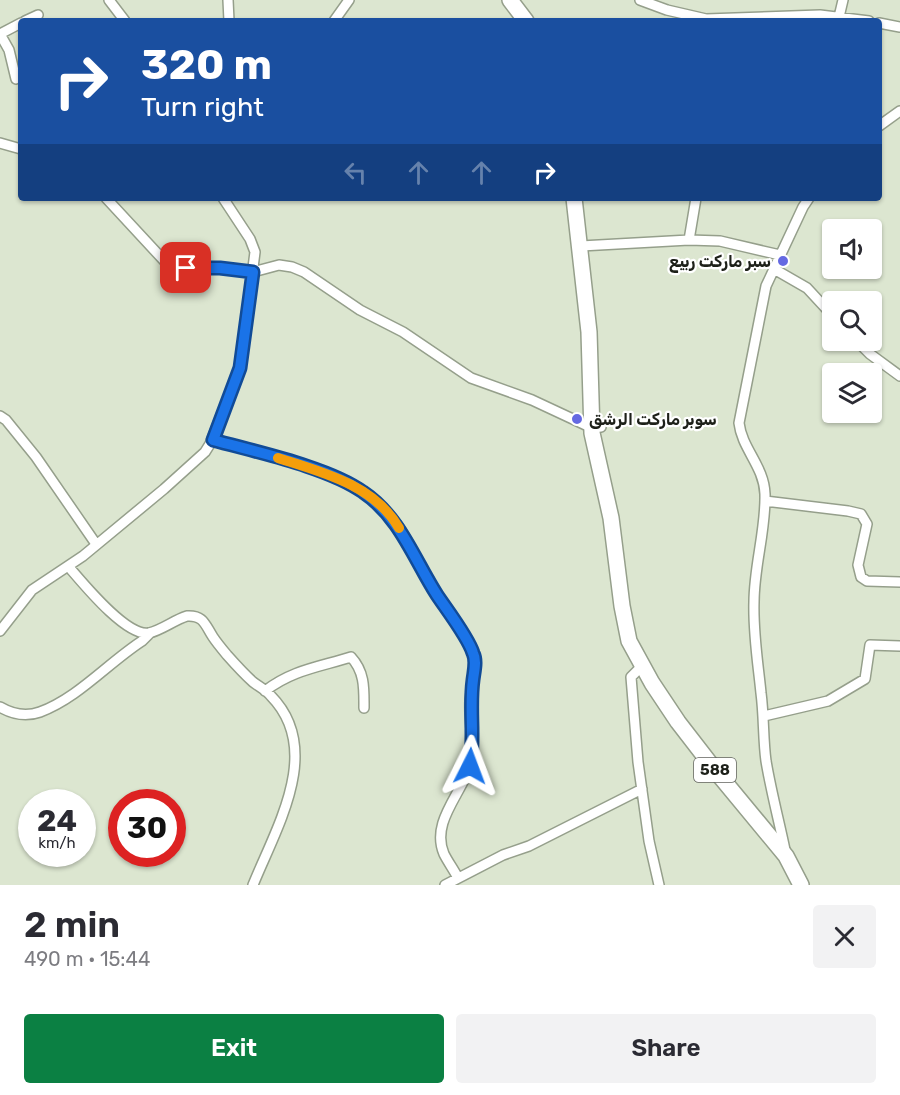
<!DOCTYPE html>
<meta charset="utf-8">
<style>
:root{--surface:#fff;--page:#f2f2f3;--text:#2b2b33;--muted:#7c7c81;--accent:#0b8043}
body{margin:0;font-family:Rubik,"Noto Naskh Arabic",sans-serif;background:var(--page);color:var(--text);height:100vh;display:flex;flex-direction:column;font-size:22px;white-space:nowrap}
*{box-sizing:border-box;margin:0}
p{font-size:20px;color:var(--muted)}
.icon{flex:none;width:33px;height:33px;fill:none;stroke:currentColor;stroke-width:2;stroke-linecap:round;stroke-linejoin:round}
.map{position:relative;height:885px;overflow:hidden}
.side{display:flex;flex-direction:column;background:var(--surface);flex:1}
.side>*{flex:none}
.top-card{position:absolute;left:18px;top:18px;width:864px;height:183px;border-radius:6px;box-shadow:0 2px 4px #0004;background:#1a4fa0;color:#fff;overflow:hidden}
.fabs{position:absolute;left:822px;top:219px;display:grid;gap:12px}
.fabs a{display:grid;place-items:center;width:60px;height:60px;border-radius:6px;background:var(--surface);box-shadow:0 2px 4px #0004;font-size:30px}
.speed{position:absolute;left:18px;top:789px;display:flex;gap:12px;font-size:30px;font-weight:700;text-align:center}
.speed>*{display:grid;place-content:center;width:78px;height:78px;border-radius:50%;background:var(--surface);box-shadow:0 2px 4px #0004;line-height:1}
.speed small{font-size:15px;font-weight:400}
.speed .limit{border:9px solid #d22;background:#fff;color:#111}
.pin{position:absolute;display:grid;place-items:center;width:51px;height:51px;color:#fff;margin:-26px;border-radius:12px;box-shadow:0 3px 9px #0006}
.me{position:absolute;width:66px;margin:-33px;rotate:3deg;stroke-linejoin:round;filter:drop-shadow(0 0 4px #0008)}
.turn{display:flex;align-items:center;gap:21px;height:126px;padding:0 24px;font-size:27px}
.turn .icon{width:78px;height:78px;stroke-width:2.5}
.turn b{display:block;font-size:42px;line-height:51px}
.lanes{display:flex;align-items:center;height:57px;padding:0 24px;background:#0003;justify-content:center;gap:30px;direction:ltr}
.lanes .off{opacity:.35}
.round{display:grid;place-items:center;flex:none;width:63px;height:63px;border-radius:6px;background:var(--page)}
.summary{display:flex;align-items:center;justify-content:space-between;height:102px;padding:0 24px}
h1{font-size:36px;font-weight:600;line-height:45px}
.cta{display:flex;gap:12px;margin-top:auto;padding:12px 24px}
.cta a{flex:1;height:69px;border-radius:6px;background:var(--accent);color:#fff;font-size:24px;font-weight:600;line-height:69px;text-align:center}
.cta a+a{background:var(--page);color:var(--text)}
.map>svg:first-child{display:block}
</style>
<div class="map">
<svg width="900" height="885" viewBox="0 0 900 885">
<rect width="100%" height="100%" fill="#dce6d0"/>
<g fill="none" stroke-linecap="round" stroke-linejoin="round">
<g stroke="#959f8b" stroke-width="12">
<path id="minor" d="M109,0l16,21
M228,0l1,21
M640,0l27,10 39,9 114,-4 49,6
M839,17l4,-17
M25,21l13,-6
M334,21l15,-21
M879,23l21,4
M0,34l9,16 7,29
M0,34l21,-11
M879,126l21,-15
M0,143l21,6
M106,198l63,68 8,2h43l33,4 26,-7 13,2 12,5 56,38 43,22 68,46 61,22 60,28 9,-1
M689,240l7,-42
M581,246l108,-6 31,1 60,14
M774,269l33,19 25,27
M856,340l14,14 30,22
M0,416l6,4 30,37 60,87
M213,440c43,12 113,26 150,51 12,9 24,20 33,32 15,20 24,46 38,67 9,15 37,52 40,66 3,15 -3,30 -4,45 -1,18 3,37 2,55 -4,33 -43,63 -28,98 4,8 10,16 14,24
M765,501l83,10 13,3 6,10 -9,41 3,12 6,4 33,1
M68,566c14,16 58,71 81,67 13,-3 25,-13 38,-17 17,-1 18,9 26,21 4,6 9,12 14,18 8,9 16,18 26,27 5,4 13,8 18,14 53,54 5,132 -18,189
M0,631l32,-41 51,-34 81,-67 41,-37 5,-8 30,-76 15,-116 -5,-13 -27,-41
M642,666l-11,11 7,85 11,79 10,44
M265,691c27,-21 54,-24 86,-34 14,15 13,32 13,51
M0,707c12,7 26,10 40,5 38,-14 68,-49 102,-71l8,-8
M764,716l64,-15 37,-22 5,-34 30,1
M785,850c-6,-29 -14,-59 -19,-89 -3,-22 -2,-45 -5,-68 -3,-30 -8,-60 -7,-91 0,-36 12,-72 11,-108 -1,-28 -23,-45 -26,-71l27,-137 37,-79 6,-9
M445,885l58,-30 26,-9 113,-57"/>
</g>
<g stroke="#959f8b" stroke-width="18">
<path id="primary" d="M510,0l16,21
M574,198l15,134 3,101 19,85 11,88 7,35 23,42 26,39 41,53 67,81 15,29"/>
</g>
<use href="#minor" stroke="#fff" stroke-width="9"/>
<use href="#primary" stroke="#fff" stroke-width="15"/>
</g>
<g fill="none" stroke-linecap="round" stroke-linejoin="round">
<g stroke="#114b97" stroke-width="15">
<path id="route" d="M186,268h34l33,4 -13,96 -27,72c43,12 115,27 150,52 37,25 51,67 74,103 10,15 31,42 36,58 4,8 1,18 0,27 -4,29 2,58 -3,86"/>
</g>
<use href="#route" stroke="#1a73e8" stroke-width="10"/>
<path stroke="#f59e0b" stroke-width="10" d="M278,458c44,14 96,27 121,70"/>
</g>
<g fill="#6569e2" stroke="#fff" stroke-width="2">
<circle cx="783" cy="261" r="6"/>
<circle cx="577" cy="419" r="6"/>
</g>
<g text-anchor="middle" stroke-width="4.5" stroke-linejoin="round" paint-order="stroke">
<rect fill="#fff" stroke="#61635e" stroke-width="1.5" x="694" y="758" width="42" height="24" rx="4.5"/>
<g font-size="15" font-weight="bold" fill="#1d2019">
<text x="715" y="775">588</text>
</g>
<g font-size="16" font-weight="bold" fill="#1d2019" stroke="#fff" text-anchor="end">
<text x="771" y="267">سبر ماركت ربيع</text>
<text x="589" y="425" text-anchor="start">سوبر ماركت الرشق</text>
</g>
</g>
</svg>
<div class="fabs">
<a><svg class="icon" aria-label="sound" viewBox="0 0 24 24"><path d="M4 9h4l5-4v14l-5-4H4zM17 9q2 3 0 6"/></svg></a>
<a><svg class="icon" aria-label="search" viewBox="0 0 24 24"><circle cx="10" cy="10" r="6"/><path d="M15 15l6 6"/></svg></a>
<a><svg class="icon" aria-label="layers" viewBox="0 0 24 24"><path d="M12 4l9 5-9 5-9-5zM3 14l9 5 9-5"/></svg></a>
</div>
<div class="speed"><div>24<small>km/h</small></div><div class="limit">30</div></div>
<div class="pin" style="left:186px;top:268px;background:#d93025"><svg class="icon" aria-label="arrive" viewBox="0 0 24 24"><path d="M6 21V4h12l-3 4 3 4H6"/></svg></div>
<svg class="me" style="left:470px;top:766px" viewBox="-20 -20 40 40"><path d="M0-17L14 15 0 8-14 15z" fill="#1a73e8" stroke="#fff" stroke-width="4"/></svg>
<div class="top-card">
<div class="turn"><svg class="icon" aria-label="right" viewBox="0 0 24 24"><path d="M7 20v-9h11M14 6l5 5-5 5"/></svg><div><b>320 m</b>Turn right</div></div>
<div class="lanes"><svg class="icon off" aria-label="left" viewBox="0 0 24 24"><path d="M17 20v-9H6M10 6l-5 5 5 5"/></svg><svg class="icon off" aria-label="ahead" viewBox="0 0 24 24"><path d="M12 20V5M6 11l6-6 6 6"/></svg><svg class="icon off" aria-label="ahead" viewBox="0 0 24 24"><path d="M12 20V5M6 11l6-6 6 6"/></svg><svg class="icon" aria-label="right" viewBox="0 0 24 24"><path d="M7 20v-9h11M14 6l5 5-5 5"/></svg></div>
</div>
</div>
<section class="side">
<div class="summary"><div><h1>2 min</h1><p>490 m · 15:44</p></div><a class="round"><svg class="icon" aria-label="close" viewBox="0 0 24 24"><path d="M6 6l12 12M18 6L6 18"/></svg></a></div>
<div class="cta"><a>Exit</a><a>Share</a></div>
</section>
